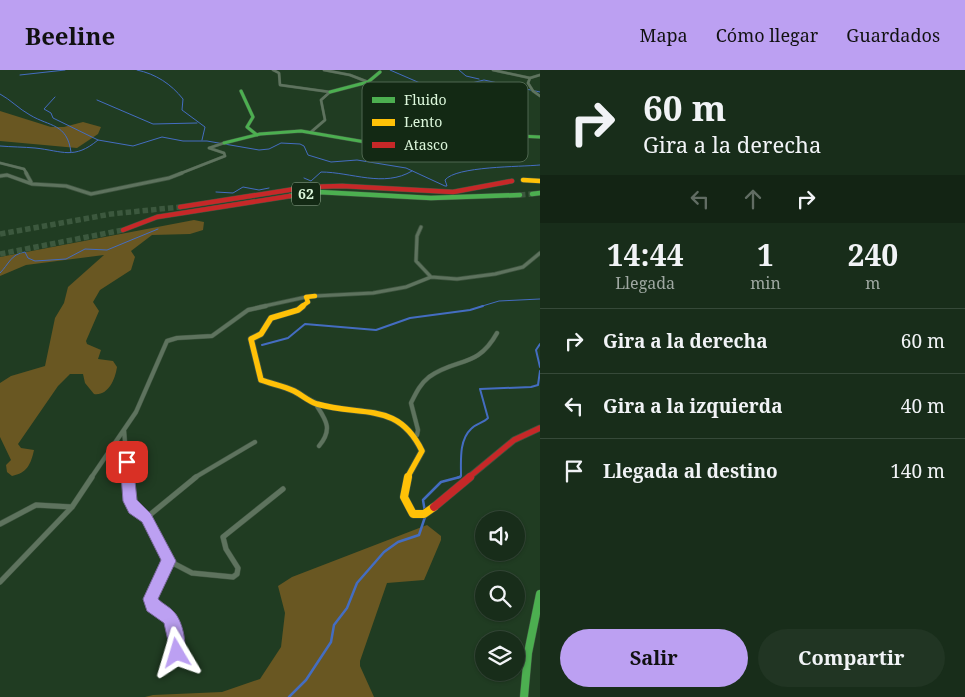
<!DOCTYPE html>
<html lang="es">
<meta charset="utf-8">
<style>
:root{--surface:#182d1a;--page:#213523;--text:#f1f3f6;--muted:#9fa8a2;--line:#364939;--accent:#bca0f2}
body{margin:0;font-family:"Noto Serif",serif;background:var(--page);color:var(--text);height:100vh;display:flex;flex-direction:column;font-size:19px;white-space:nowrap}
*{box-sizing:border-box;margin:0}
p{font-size:16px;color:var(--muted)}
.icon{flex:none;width:28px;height:28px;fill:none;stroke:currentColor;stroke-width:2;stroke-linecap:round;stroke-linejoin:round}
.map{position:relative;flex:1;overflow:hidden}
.panel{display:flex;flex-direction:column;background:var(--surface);width:425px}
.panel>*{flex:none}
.hud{background:#182d1a;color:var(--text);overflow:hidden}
.tools{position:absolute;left:475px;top:441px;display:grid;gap:10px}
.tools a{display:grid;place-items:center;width:50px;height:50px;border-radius:50%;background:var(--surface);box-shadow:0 1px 4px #0004,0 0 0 1px var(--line);font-size:25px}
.pin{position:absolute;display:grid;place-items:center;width:42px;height:42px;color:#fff;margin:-21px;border-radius:10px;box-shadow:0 2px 8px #0006}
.me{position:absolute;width:55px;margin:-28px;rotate:353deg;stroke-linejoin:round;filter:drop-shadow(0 0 4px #0008)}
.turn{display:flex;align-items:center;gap:18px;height:105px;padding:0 20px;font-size:22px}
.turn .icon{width:65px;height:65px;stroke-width:2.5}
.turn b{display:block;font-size:35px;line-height:42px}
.lanes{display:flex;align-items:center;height:48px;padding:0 20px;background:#0003;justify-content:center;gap:25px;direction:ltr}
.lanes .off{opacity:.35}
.eta{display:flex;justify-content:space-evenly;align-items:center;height:85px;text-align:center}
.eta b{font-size:30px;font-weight:700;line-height:35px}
.cta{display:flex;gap:10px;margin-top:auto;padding:10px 20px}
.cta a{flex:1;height:58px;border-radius:30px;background:var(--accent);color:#111;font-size:20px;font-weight:700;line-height:58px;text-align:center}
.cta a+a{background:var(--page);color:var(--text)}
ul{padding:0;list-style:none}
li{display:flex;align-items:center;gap:15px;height:65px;padding:0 20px;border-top:1px solid var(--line)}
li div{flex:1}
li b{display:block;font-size:19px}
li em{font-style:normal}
header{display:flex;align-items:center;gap:30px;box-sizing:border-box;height:70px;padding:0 25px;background:var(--accent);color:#111}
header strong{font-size:24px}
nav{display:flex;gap:28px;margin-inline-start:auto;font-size:18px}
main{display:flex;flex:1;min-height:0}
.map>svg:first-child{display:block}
</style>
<header>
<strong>Beeline</strong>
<nav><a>Mapa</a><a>Cómo llegar</a><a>Guardados</a></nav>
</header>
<main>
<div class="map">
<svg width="540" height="627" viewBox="0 0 540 627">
<rect width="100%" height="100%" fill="#203c22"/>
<path fill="#695722" d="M0,41l51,16h13l19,-5 18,5 -3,7 -21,14 -77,-7z
M194,150l10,2 -1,8 -13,4 -38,1 -21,16 4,6 -4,13 -31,20 -7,12 6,9 -13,30 1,3 14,6 -3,9 15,2 4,6c-2,13 -9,29 -23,27l-9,-11 -2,-9h-13l-12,12 -40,58 3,4 13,2c-3,14 -7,23 -22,26l-5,-4 -1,-7 5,-5 -11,-23v-54l11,-7 34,-10 10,-48 9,-15 4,-16 36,-32 -78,10 -26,11v-19z
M427,455l14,11v4l-17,40 -37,3 -27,78v5l14,31h-229l8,-2 69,-3 38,-13 21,-32 4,-34 -7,-27 14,-9z"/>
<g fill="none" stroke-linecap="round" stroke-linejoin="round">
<path stroke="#446dc1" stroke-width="1" d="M137,0c19,4 34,14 46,29l-1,11 23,17 -3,13
M390,0l30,13 35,4 29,-7 56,12
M459,0l7,6 13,3
M20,5l45,-5
M0,24c11,6 19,15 30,21 20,12 37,8 41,37
M55,27l-11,12 7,4 2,5 45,22
M97,30l56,24 44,-1
M0,76c12,1 24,1 35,2 28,3 39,12 63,-8l35,6 29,-9 21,4h24l52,9 10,-1 12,-6 19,1 4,2 4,9 23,7 26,-2 49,8 39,18h2l-2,-6c11,-14 75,-13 95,-15
M304,108l7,3 10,-9c30,0 63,16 91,-1
M216,122l17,1 10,-6 16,3 10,-2
M0,203c9,-9 11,-19 25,-21l3,6 7,3 31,-2 19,-10 22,1 51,-21
M479,237l20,-6 41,-2"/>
<path stroke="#446dc1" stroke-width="2" d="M540,274l-4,6 4,17
M262,275l26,-7 17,-14 71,6 34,-12 60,-8 13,-4
M457,408l4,-2c0,-15 -2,-36 10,-47 4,-5 12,-6 17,-11l-8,-29 51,-2 7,-2 2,-14"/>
<path stroke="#446dc1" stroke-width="2.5" d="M425,442l-2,-12 18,-18 19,-5
M289,627l17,-17 25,-38 3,-17 13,-17 10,-25 27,-31 14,-10 21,-7 6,-18"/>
<path stroke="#3c583e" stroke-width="5.5" stroke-dasharray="5.5 3" stroke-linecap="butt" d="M520,125l12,-1
M0,164l111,-20 69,-7
M0,184l123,-24"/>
<g stroke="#3f5540" stroke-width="3">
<path id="street-far3" d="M273,0l6,3 1,12 50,7 -9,8 4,20 -14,12
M324,0l26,5 18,7
M493,0l37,8 10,-3
M530,8l-2,5 5,8 7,5
M491,22l3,9 11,12 1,23
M396,23l-10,24 29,14 5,5v5
M439,25l48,8 8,-1
M417,35l1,4 24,8 1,3 23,6
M468,65l-2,-10 13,-11 8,-11
M0,93l24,6 3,5
M179,104l46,-18 -1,-3 -15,-5 15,-5"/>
</g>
<g stroke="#3f5540" stroke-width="4.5">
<path id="street-far2" d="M26,103l5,9
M0,106l7,-1 25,9 34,2 25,8 78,-16 13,-5
M421,157l-4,9 -1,25 15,16
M315,226l58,-3 33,-6 25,-10 26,2 38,-5 28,-7 17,-14
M260,237l46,-10"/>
</g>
<g stroke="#3f5540" stroke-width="5">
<path id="street-far1" d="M315,333c10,16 19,25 4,43
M124,360l4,48
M417,365l1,-5 -7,-27c5,-10 9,-19 18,-26 28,-20 48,-8 68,-44
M91,408l45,-66 31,-71 10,-3 35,-2 36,-26 18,-4
M194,408l61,-36"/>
</g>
<g stroke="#3f5540" stroke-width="6">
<path id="street" d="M128,407l2,24 4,8 12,9 23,43 23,12 41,4 4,-3 1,-6 -12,-19 -3,-12 60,-48
M146,448l50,-41
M0,454l36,-19 36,2
M169,491l-17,33 -1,8c23,19 23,22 26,51
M0,512l72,-75 20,-30"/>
</g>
<g stroke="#3f5540" stroke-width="4">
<path id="fast-far2" d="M241,21l12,26 -6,10 10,8
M330,22l38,-10 12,-10
M224,73l36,-9 41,-3 70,12 105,-9 64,3"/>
</g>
<g stroke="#3f5540" stroke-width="5.5">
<path id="fast-far1" d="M532,124l8,-1
M290,126l28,-4 113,6 89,-3"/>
</g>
<g stroke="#3f5540" stroke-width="9">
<path id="fast" d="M524,627l4,-44 12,-59"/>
</g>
<g stroke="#3f5540" stroke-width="4">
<path id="slow-far3" d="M375,39l12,5"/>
</g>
<g stroke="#3f5540" stroke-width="5.5">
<path id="slow-far2" d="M523,110l17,1
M301,237l7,-5 -2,-5 9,-1"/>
</g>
<g stroke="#3f5540" stroke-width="7">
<path id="slow-far1" d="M303,236l-5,4 -27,8 -10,16 -10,5 10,41c11,4 23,6 33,11 8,4 14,10 23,13 45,13 81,-3 105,47l-15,27"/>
</g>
<g stroke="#3f5540" stroke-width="9">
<path id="slow" d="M408,407l-4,20 9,17h11l10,-7"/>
</g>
<g stroke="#3f5540" stroke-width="5.5">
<path id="jam-far2" d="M180,137l128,-20 34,-1 111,6 59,-11
M123,160l34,-13 133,-21"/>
</g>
<g stroke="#3f5540" stroke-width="7">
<path id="jam-far1" d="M468,408l46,-38 26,-12"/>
</g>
<g stroke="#3f5540" stroke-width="9">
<path id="jam" d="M434,437l36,-30"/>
</g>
<use href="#street-far3" stroke="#5e735e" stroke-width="2.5"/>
<use href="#street-far2" stroke="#5e735e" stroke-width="3"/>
<use href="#street-far1" stroke="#5e735e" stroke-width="4"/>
<use href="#street" stroke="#5e735e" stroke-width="5"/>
<use href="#fast-far2" stroke="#4caf50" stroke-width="3"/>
<use href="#fast-far1" stroke="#4caf50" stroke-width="4.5"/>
<use href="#fast" stroke="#4caf50" stroke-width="8"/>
<use href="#slow-far3" stroke="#ffc107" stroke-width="3"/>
<use href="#slow-far2" stroke="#ffc107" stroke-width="4.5"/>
<use href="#slow-far1" stroke="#ffc107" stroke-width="5.5"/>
<use href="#slow" stroke="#ffc107" stroke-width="8"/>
<use href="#jam-far2" stroke="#c62828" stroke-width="4.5"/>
<use href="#jam-far1" stroke="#c62828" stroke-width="5.5"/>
<use href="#jam" stroke="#c62828" stroke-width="8"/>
</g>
<path fill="#bca0f2" stroke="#7a689d" d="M127,387l6,5 4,38 14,14 25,47 -18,38c5,5 12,8 16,13 9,9 14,35 9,47l-6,2 -5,-2 -8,-36 -17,-12 -4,-12 18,-39 -19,-38 -13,-9 -6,-12 -3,-39z"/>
<g text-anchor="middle" stroke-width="5" stroke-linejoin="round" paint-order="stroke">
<rect fill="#132914" stroke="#a0b99f" stroke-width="1" x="292" y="112.5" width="28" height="23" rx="4"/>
<g font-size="14" font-weight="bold" fill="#dcf7db">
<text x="306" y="129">62</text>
</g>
</g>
<rect x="362" y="12" width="166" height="80" rx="8" fill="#132914" stroke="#4f6750" stroke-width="1"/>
<rect x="372" y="27" width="23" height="6" fill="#4caf50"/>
<rect x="372" y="49" width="23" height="7" fill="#ffc107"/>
<rect x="372" y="72" width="23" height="6" fill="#c62828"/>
<g font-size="14" fill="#dcf7db">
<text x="404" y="35">Fluido</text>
<text x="404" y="57">Lento</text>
<text x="404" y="80">Atasco</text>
</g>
</svg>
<div class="tools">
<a><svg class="icon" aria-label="sound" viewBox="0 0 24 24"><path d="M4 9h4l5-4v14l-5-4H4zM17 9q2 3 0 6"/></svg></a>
<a><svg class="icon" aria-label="search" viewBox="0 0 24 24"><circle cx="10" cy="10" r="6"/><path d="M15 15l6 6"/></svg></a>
<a><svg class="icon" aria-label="layers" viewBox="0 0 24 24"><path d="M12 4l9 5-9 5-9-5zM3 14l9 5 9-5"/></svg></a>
</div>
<div class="pin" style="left:127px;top:392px;background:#d93025"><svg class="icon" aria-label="arrive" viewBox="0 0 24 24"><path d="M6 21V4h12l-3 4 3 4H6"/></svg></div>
<svg class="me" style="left:177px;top:583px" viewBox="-20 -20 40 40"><path d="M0-17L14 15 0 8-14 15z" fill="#bca0f2" stroke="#fff" stroke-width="4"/></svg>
</div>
<section class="panel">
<div class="hud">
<div class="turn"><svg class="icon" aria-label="right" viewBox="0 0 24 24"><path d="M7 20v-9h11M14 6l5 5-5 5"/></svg><div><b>60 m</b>Gira a la derecha</div></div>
<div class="lanes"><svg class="icon off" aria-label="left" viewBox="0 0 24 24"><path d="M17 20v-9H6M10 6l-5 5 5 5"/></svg><svg class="icon off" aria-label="ahead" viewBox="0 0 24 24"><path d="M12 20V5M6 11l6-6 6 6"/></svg><svg class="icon" aria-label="right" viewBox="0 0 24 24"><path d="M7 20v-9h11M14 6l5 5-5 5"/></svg></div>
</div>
<div class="eta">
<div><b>14:44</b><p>Llegada</p></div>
<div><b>1</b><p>min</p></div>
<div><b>240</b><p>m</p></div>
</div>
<ul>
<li><svg class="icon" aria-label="right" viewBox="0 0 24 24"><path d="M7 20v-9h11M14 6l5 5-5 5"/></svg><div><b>Gira a la derecha</b></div><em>60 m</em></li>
<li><svg class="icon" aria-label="left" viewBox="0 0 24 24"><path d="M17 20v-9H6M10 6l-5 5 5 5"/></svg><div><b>Gira a la izquierda</b></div><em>40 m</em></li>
<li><svg class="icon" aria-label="arrive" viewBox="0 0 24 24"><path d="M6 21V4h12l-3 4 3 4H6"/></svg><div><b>Llegada al destino</b></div><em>140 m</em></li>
</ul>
<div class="cta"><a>Salir</a><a>Compartir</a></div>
</section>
</main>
